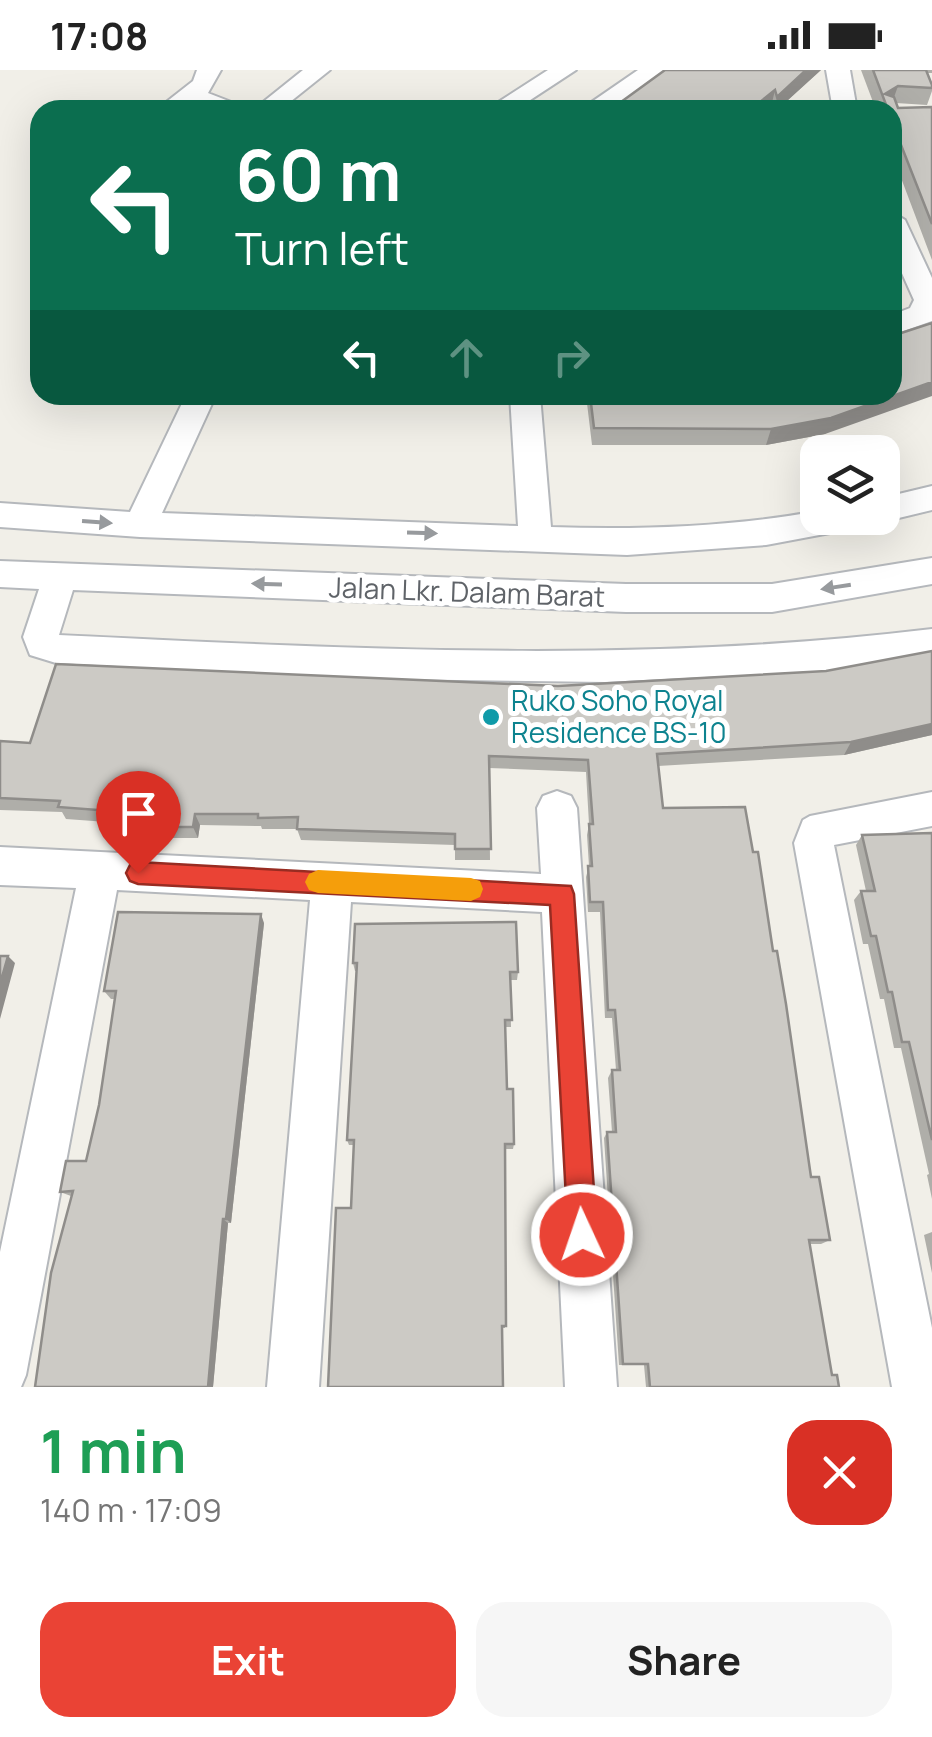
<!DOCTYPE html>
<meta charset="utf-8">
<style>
:root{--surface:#fff;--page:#f6f6f6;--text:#222;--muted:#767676;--accent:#ea4335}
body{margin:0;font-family:Manrope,sans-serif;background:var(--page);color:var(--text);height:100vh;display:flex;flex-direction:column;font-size:38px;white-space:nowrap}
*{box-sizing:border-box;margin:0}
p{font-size:32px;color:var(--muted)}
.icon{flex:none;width:55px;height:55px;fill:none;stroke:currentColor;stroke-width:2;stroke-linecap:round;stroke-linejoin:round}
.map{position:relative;height:1317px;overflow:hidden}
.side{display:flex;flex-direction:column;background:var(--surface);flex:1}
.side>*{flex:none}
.hud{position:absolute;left:30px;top:30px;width:872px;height:305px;border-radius:30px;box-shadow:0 10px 40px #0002;background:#0b6e4f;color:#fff;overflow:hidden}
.buttons{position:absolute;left:800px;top:365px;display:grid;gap:20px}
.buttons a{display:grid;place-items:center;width:100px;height:100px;border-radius:20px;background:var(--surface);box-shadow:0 10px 40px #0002;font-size:50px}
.pin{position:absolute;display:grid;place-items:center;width:85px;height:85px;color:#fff;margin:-102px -42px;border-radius:50% 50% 50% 0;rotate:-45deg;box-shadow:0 0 10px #0007}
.pin .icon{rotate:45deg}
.me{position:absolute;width:110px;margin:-55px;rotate:357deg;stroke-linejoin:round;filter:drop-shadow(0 0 8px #0008)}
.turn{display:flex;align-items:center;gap:35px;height:210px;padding:0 40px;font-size:45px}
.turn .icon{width:130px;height:130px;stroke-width:2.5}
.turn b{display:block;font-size:70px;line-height:85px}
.lanes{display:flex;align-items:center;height:95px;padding:0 40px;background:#0003;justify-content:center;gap:50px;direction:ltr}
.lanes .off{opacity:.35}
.round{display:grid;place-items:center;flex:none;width:105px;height:105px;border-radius:30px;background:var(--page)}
.headline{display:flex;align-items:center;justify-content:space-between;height:170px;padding:0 40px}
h1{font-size:60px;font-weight:700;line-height:75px;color:#1e9e55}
.cta{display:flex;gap:20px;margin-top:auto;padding:20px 40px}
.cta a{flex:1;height:115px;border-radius:30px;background:var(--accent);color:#fff;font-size:40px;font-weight:700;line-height:115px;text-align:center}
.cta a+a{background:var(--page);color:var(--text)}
.status{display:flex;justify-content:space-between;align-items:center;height:70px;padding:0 50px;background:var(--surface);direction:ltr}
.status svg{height:28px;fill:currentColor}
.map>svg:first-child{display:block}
</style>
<div class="status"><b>17:08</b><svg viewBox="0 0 49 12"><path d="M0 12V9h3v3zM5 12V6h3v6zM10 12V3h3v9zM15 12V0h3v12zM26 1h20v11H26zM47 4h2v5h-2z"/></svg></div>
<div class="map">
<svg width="932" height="1317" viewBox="0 0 932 1317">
<rect width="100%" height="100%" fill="#f1efe8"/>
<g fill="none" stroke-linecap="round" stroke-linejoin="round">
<g stroke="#b5b8bc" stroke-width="4">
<path id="minor" d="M197,0h24l-13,23 31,12 4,5h-33l-17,-7 -9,7h-28l37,-29z
M303,0h27l-50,40h-27z
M548,0h28l-61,40h-29z
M638,0h28l-58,40h-28z
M826,0h24l7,40h-24z
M892,142l13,8 27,58v43l-40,14v-20l18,-7 4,-8 -22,-49z
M186,325h30l-54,118 356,13 -8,-131h30l11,132c89,3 179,0 267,-16v7h44l-4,9 -12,3 -80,15 -139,10 -487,-18 -140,-10v-24l130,9z
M932,416v24l-50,12 -12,-4h12v-20z
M932,488v26l-160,28h-146l-553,-22 -14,45c297,14 577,30 873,-6v28l-109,14 -218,11 -220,-3 -329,-16 -26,-8 -7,-18 16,-48 -39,-2v-26l626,23h146z
M557,721l14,5 6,12 40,579h-52l-23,-475 -191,-10 -32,485h-52l43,-487 -193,-10 -91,485 -5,12h-21v-135l76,-364 -76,-3v-38l541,27 -4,-66 6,-12z
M932,722v34l-98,19 98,483v59h-40l-98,-544 9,-23 7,-4z"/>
</g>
<use href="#minor" fill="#fff" fill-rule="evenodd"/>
</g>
<path fill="#afaea9" d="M665,0h156l-44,40h-6v-3l-4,3h-157z
M861,0h71v3h-5l5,12v6l-5,14 -31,-2 2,5 34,-1v153l-40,-106v-44h-16z
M586,325h306l-67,39 -59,11h-174z
M932,581v84l-88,20 -186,11 5,42 110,143 38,226 19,63 -9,4h-12l23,131 7,12h-193l-2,-22h-25l-15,-227 3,-6h5l-4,-54 4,-8h4l-4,-52h-7l-5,-106h-12l-2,-35 3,-11 -2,-31 2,-11 -3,-52 -97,-4 1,92h-35v-15l-154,-5 -4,-11h-35l-1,-3 -61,-1 -2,13h-58l-6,-11v-3l-68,-5 -4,-7 -62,-2v-69l30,2 528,-57 268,-15z
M932,763v366l-5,-24 2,-1 -28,-126h-7l-10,-49h-4l-12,-55h-5l-9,-44 7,-9h5l-10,-46 6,-10z
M264,853l-33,300h-3l-15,164h-178l36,-191 -11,-4 26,-31 13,-56 16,-106h-4l-7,-8z
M353,893l165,9 -1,8h-7l1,47h-6l2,62 7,55 -1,5h-8v179h-3l-151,-120 3,-63h-5l-2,-5 9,-169h-1z
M932,1162v41l-8,-38z"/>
<path fill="#8f8d8a" d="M806,0h15l-44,40h-3l3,-13z
M898,16l-6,17 -7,-9z
M775,20l-4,17 -4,3h-17z
M932,312v14l-107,38 -59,11 5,-16z
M932,654v11l-88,20 7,-13z
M195,744l5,11 -2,13 -5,-11z
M261,844l3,9 -33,300 -5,-4z
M8,886l7,7 -15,56v-35z
M223,1149l5,4 -15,164h-5z"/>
<path fill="#cccac5" stroke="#8f8d8a" stroke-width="2.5" d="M665,0h141l-29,27 -2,-7 -25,20h-140z
M873,0h53l6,15v3l-34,-2 -13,8 9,3 4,11 34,-1v117l-40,-102v-12h-4z
M932,253v59l-101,36 -60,11 -177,-1 -4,-33h302v-59z
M932,581v73l-81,18 -194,12 6,54 82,-1 8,45h5l15,99h4l9,53 25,173h8l11,63h-21l23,135h5l2,12h-189l-2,-23h-25l-16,-232h9l-4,-62h8l-5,-60h-7l-5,-108h-13l-2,-36h4l-3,-42h4l-5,-64 -99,-4 2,93h-36v-15l-158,-5 1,-12 -40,1v-4h-63l-2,13h-59l2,-14 -78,-6 2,-6 -60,-3v-57l30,2 26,-79 502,22 268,-15z
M932,763v307l-23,-98h-7l-10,-50h-4l-12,-56h-5l-10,-45h14l-13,-56z
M118,842l143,2 -35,305h-3l-15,168h-173l16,-114 22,-82 -13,1 6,-31h20l13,-56 17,-114h-12z
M516,852l2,50h-8l2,48h-7l2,69h6l1,55h-9l1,182h-4l1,61h-175l8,-179h15l3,-68h-7l10,-177h-4l2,-39z
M0,886h8l-8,28z"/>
<defs><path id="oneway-solid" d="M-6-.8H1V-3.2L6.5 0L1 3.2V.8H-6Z" transform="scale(2.5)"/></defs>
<g fill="#979a9d">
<use href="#oneway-solid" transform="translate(97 452) rotate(4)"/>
<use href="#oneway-solid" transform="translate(422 463) rotate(2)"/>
<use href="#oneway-solid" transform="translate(267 514) rotate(-178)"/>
<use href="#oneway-solid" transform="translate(836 517) rotate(171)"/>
</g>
<path fill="#ea4335" stroke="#982c22" stroke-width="2.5" d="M138,792l433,24 3,8 23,341 -4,11 -11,4 -10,-4 -4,-11 -18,-330 -412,-21 -8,-3 -4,-8 4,-8z"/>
<path fill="#f59e0b" d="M318,800l153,8 9,3 3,8 -3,8 -9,4 -153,-8 -9,-3 -4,-8 4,-8z"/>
<circle fill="#0f9aa8" stroke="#fff" stroke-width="4" cx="491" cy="647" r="10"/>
<g text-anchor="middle" stroke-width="10" stroke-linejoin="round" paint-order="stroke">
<g font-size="28" fill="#5f6368" stroke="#fff">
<text transform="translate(467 522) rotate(2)" y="10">Jalan Lkr. Dalam Barat</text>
</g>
<g font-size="28" fill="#0d838f" stroke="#fff" text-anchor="start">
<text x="511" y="641">Ruko Soho Royal<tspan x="511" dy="32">Residence BS-10</tspan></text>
</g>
</g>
</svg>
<div class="buttons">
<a><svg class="icon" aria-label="layers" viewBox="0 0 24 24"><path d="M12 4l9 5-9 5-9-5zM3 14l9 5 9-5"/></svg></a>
</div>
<div class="pin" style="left:138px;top:803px;background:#d93025"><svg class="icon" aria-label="arrive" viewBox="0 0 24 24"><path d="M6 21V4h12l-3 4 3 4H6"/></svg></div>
<svg class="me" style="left:582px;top:1165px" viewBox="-20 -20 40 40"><circle r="17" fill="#ea4335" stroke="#fff" stroke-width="3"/><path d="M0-11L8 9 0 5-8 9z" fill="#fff"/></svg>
<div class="hud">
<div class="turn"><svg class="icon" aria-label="left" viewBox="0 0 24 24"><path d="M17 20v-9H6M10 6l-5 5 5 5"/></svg><div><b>60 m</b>Turn left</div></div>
<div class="lanes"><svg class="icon" aria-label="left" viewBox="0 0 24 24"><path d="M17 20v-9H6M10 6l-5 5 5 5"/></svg><svg class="icon off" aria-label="ahead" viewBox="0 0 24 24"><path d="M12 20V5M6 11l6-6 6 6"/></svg><svg class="icon off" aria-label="right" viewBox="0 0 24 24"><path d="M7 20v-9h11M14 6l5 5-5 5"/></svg></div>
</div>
</div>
<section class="side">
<div class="headline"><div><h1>1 min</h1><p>140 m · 17:09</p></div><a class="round" style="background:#d93025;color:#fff"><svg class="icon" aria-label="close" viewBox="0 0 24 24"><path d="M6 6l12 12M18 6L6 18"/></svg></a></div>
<div class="cta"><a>Exit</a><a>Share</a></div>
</section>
